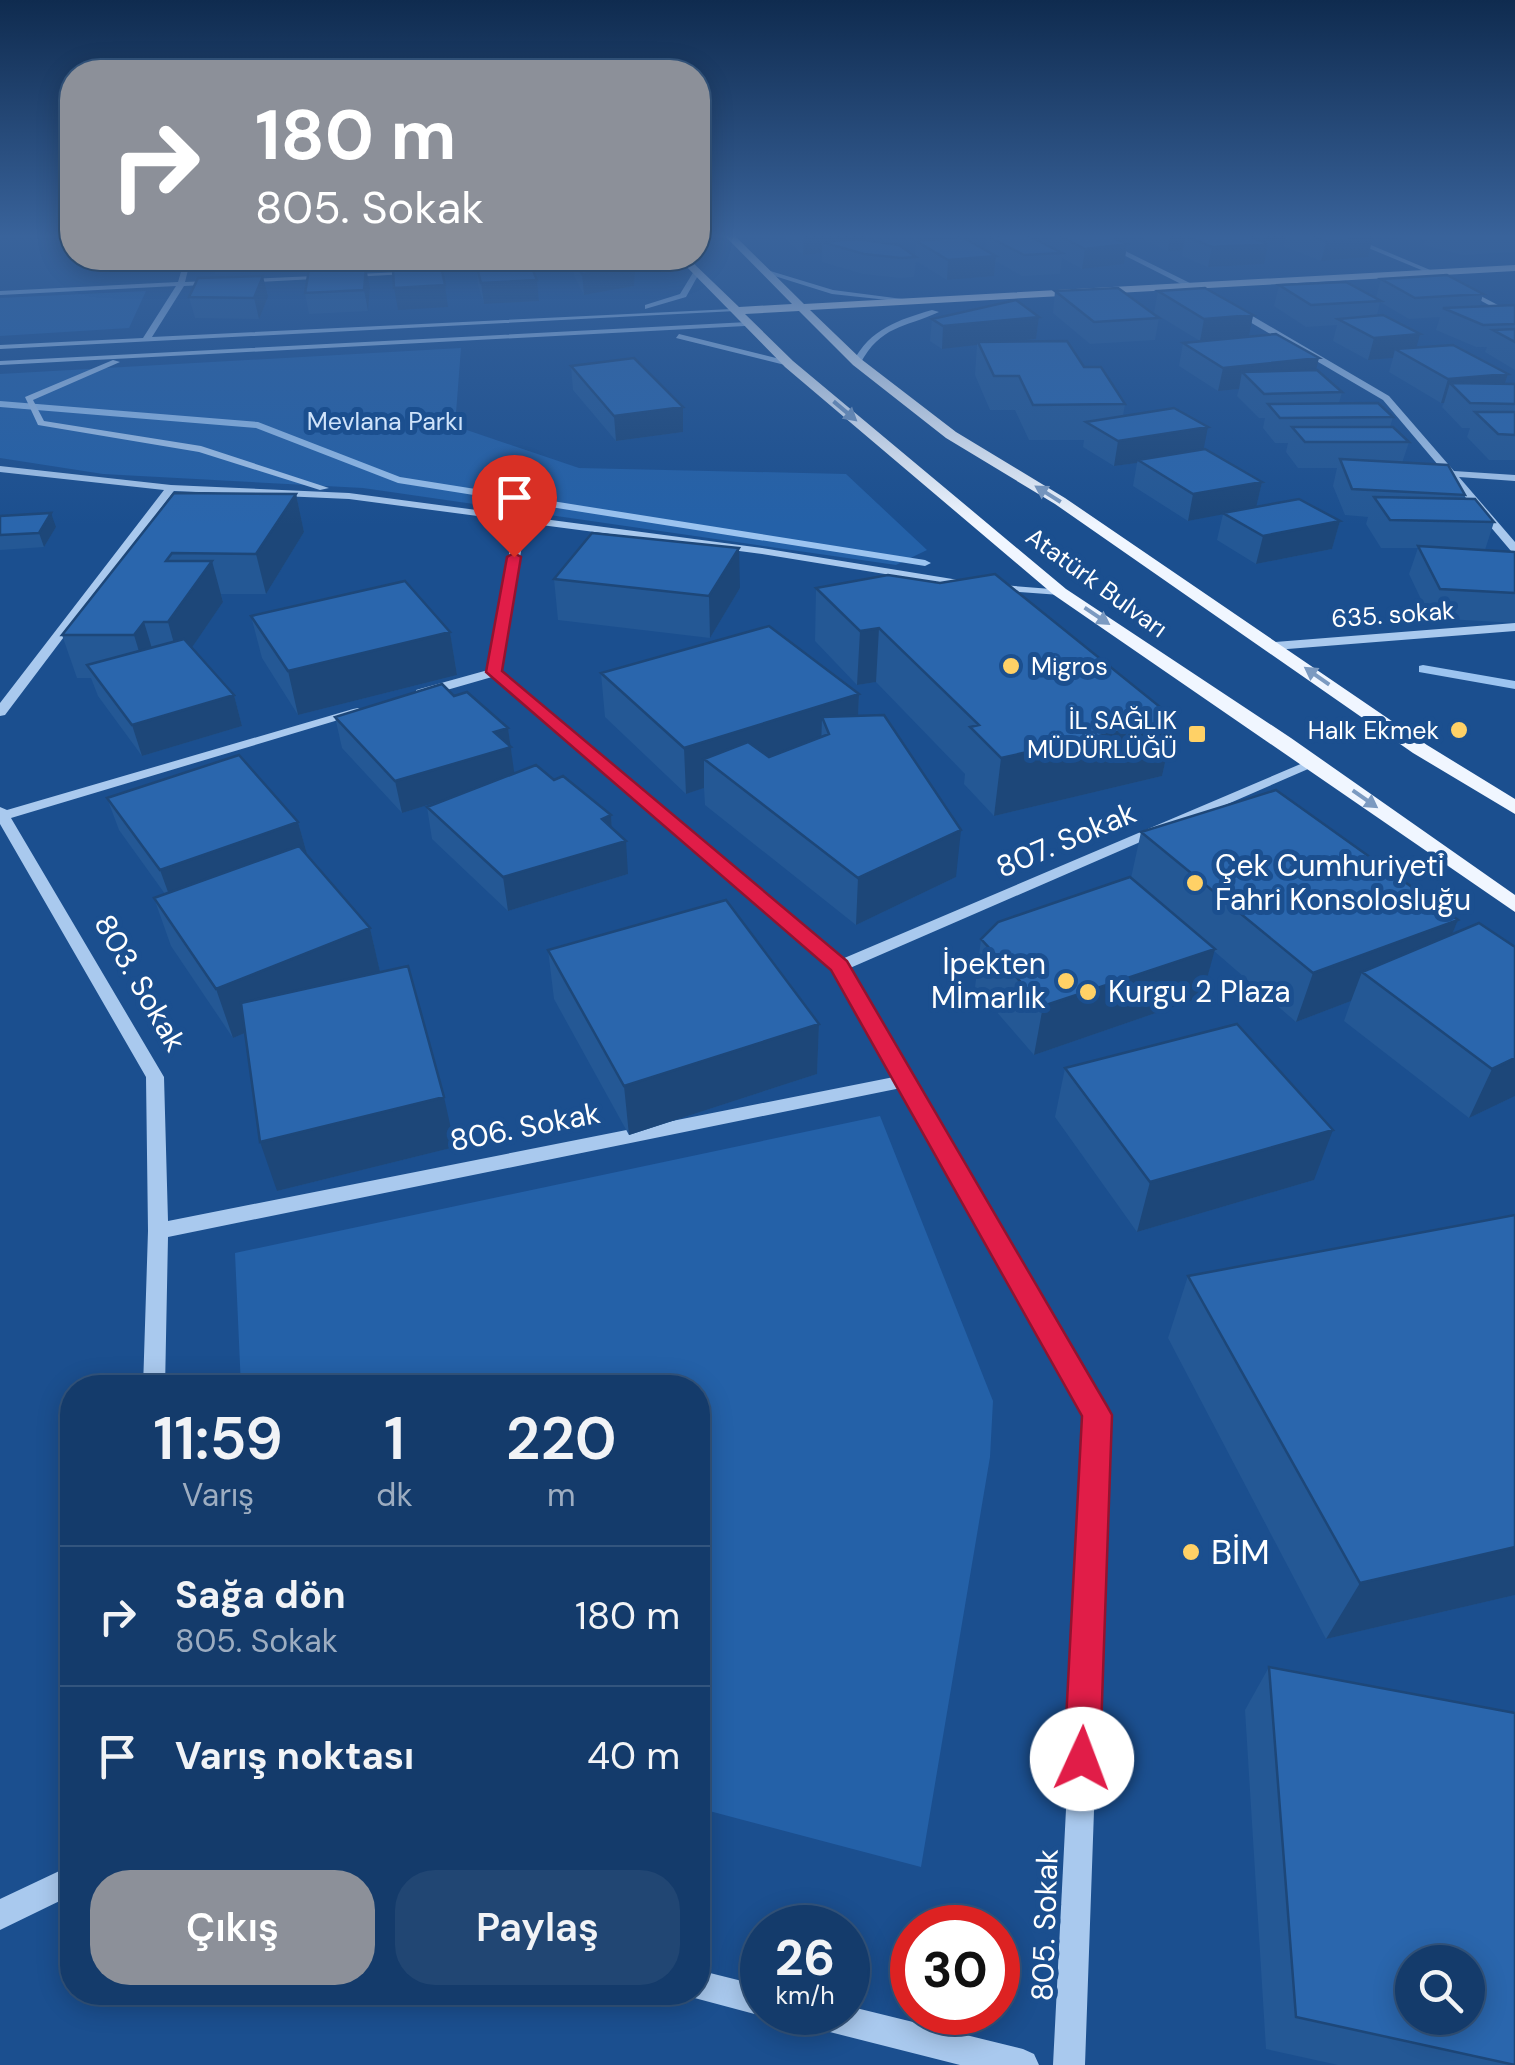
<!DOCTYPE html>
<html lang="tr">
<meta charset="utf-8">
<style>
:root{--surface:#143b6b;--page:#214673;--text:#f1f3f6;--muted:#9dadc1;--line:#33557e;--accent:#8c9099}
body{margin:0;font-family:"DM Sans",sans-serif;background:var(--page);color:var(--text);height:100vh;display:flex;flex-direction:column;font-size:38px;white-space:nowrap}
*{box-sizing:border-box;margin:0}
p{font-size:32px;color:var(--muted)}
.icon{flex:none;width:55px;height:55px;fill:none;stroke:currentColor;stroke-width:2;stroke-linecap:round;stroke-linejoin:round}
.map{position:relative;flex:1;overflow:hidden}
.side{position:absolute;left:60px;top:1375px;width:650px;height:630px;display:flex;flex-direction:column;background:var(--surface);border-radius:40px;box-shadow:0 5px 25px #0003,0 0 0 2px var(--line)}
.side>*{flex:none}
.banner{position:absolute;left:60px;top:60px;width:650px;height:210px;border-radius:40px;box-shadow:0 5px 25px #0003,0 0 0 2px var(--line);background:#8c9099;color:#fff;overflow:hidden}
.fabs{position:absolute;left:1395px;top:1945px;display:grid;gap:20px}
.fabs a{display:grid;place-items:center;width:90px;height:90px;border-radius:50%;background:var(--surface);box-shadow:0 5px 25px #0003,0 0 0 2px var(--line);font-size:50px}
.speed{position:absolute;left:740px;top:1905px;display:flex;gap:20px;font-size:50px;font-weight:700;text-align:center}
.speed>*{display:grid;place-content:center;width:130px;height:130px;border-radius:50%;background:var(--surface);box-shadow:0 5px 25px #0003,0 0 0 2px var(--line);line-height:1}
.speed small{font-size:25px;font-weight:400}
.speed .limit{border:15px solid #d22;background:#fff;color:#111}
.pin{position:absolute;display:grid;place-items:center;width:85px;height:85px;color:#fff;margin:-102px -42px;border-radius:50% 50% 50% 0;rotate:-45deg;box-shadow:0 0 10px #0007}
.pin .icon{rotate:45deg}
.me{position:absolute;width:110px;margin:-55px;rotate:2deg;stroke-linejoin:round;filter:drop-shadow(0 0 8px #0008)}
.turn{display:flex;align-items:center;gap:35px;height:210px;padding:0 30px;font-size:45px}
.turn .icon{width:130px;height:130px;stroke-width:2.5}
.turn b{display:block;font-size:70px;line-height:85px}
.eta{display:flex;justify-content:space-evenly;align-items:center;height:170px;text-align:center}
.eta b{font-size:60px;font-weight:600;line-height:70px}
.primary-button{display:flex;gap:20px;margin-top:auto;padding:20px 30px}
.primary-button a{flex:1;height:115px;border-radius:40px;background:var(--accent);color:#fff;font-size:40px;font-weight:600;line-height:115px;text-align:center}
.primary-button a+a{background:var(--page);color:var(--text)}
ul{padding:0;list-style:none}
li{display:flex;align-items:center;gap:30px;height:140px;padding:0 30px;border-top:2px solid var(--line)}
li div{flex:1}
li b{display:block;font-size:38px}
li em{font-style:normal}
.map>svg:first-child{display:block}
</style>
<div class="map">
<svg width="1515" height="2065" viewBox="0 0 1515 2065">
<rect width="100%" height="100%" fill="#1b4f8f"/>
<path fill="#2461a8" d="M146,291l-17,37 -129,8v-38z
M461,348l-6,78 124,42 267,6 81,76 -31,15 -533,-77 -260,-14 -103,-16v-84z
M880,1116l113,285 -3,56 -69,410 -223,-59v-420l-457,-1 -6,-134z"/>
<g fill="none" stroke-linecap="round" stroke-linejoin="round">
<path fill="#9cc4f0" fill-rule="evenodd" d="M0,401l258,21 142,55 525,83 6,3 -6,3 -527,-83 -142,-55 -256,-21z
M1423,665l92,16v8l-96,-17v-6z"/>
<path fill="#a9c9ee" fill-rule="evenodd" d="M1084,235h9l103,51 -7,2z
M1337,235h10l88,37 80,42v5l-84,-45z
M185,258h6l-6,24 502,-23 -503,27 -32,51 580,-28 4,2 -736,38v-4l143,-7 33,-52 -176,9v-4l178,-9z
M767,270l66,20 77,10 -4,2 -74,-8 -67,-21z
M694,271l6,1 -14,25 -41,12v-4l35,-11z
M1231,307h6l152,89 65,75 61,4v6l-56,-4 56,65v10l-4,-1 -128,-151 -152,-89z
M932,310l7,2c-35,16 -58,13 -79,52l-7,-2c17,-33 45,-42 79,-52z
M748,322l-3,4 -745,39v-4z
M679,334l113,28 1,2 -4,2 -113,-28z
M113,360l7,2 -87,38 11,21 157,25 128,42 -9,2 -121,-38 -161,-27 -13,-28z
M0,466l171,19 178,8 413,55 215,35 87,7 2,2 -6,3 -83,-6 -215,-35 -236,-31 -26,148 342,288 468,-199 5,-1 7,4 -472,205 258,447 -23,650h-32l33,-649 -185,-328 -733,149 -3,151h-22l5,-157 -2,-154 -146,-253v-17l7,3 346,-101 5,-1 7,4 -354,106 153,259 4,144 726,-144 -61,-108 -341,-292 -66,19h-10v-6l72,-20 27,-149 -166,-22 -175,-8 -169,224 -5,1v-13l164,-213 -164,-18z
M1515,623v8l-240,19 -6,-4 6,-4z
M72,1865v30l-72,35v-31z
M698,1970l64,16v26h9l-9,4 -75,-20 -1,-4h12z
M848,2006l175,43 11,5 5,11h-79l-150,-38 -11,-4 -4,-11h53z"/>
<path fill="#f0f6ff" fill-rule="evenodd" d="M724,235h10l70,69 711,-39v6l-705,39 51,49 95,73 109,66 362,247 88,54v15l-102,-61 -358,-249 -109,-66 -93,-73 -54,-54 -54,3 48,47 273,228 225,149 224,157v17l-461,-317 -269,-228 -107,-109h10l51,49 53,-3z"/>
</g>
<path fill="#245895" d="M781,235h85v5l49,16 1,-15 69,8 2,-13 62,11 2,-12h57l19,9 -3,20 -42,5 -20,-11 -2,16 -38,2 -26,-15 -2,15 -47,4 -31,-19 -2,16 -14,1 -37,-4 -41,-12v-9l-19,2z
M1145,235h102l17,29 -56,3 -26,-11 1,-6 -15,1 -23,-11z
M1250,235h119l-1,22 -47,4 -38,-15 2,-7 -21,2z
M1395,235h120v17l-52,3 -40,-10 2,-6 -22,1z
M211,258h57l-4,14 -49,2z
M329,258h51v3l-49,2z
M441,258h47l1,5 -47,1z
M561,258h74l-1,28 -50,9 -10,-19 -1,-17 -11,1z
M476,264l61,16 2,21 -55,3 -6,-19z
M1381,279l102,15 -3,12 35,-1v65l-30,-18 2,-5h-11l-40,-17 4,-13 -31,2 -29,-17 -3,13 39,32 92,27 -3,9 10,1v76h-26l-22,-23 3,-9h-8l-20,-21 2,-4h-3l-52,-31 4,-14 -25,2 -35,-19 4,-16 -31,2 -32,-21 5,-21 97,13z
M370,288l-2,23 -59,3 -4,-21z
M1055,291l104,27 -4,22 -65,4 -37,-31z
M1158,291l95,24 -4,22 67,33 26,22 -3,11 54,14 -3,10 19,15 -7,21 63,32 -1,4 30,23 -9,28 30,2v71l-85,-5 -21,-44 9,-26h-37l-15,-24 2,-7 -23,-2 -12,-29 4,-18h-39l-12,-16 2,-9h-13l-12,-15 2,-10h-6l-22,-22 2,-7 -21,2 -39,-25 4,-23 17,-2 -46,-28z
M189,297h79l-9,22 -64,-1z
M1039,317l-3,22 -26,3 74,25 41,37 -2,12 80,33 59,33 -6,25 84,14 -8,28 -76,15 -39,-24 6,-26 -35,7 -55,-35 4,-23 -23,3 -31,-19 1,-7h-55l-14,-30h-25l-15,-35 2,-30 -35,4 -12,-8 2,-22z
M571,366l112,66 -67,9 -43,-51z
M174,493l122,1 8,38 -38,62h-45l2,8 -31,45 42,48 8,31 -100,30 -44,-60 -7,-18h-14l-15,-43z
M0,516l56,11 -12,20 -44,3z
M554,579l186,9 -30,50 -152,-18z
M816,588l359,131 -13,57 -168,40 -30,-32 1,-10 -89,-92 -19,3 -42,-44z
M251,616l199,16 7,43 -159,40 -36,-57z
M601,673l258,21 -1,22 98,161 -100,48 -151,-120 -1,-17 -18,6 -81,-77z
M454,696l54,32 6,46 40,6 57,35 1,13 16,46 -120,37 -76,-72 -5,-32 17,-7 -42,13 -60,-65 -7,-31z
M107,798l191,24 9,32 63,74 10,44 75,175 -178,44 -32,-158 -12,5 -62,-92 -17,-48 11,-4 -46,-64z
M1141,832l317,88 -6,14 63,13v149l-46,22 -125,-97 7,-20 -55,21 -82,-71 -12,46 -168,58 -59,-68 6,-48 150,-61z
M548,950l271,74 -2,50 -188,61 -75,-136z
M1065,1068l249,112 -177,52 -82,-115z
M1188,1276l327,319 -189,44 -158,-301z
M1269,1667l246,398h-177l-72,-16 -21,-339z"/>
<path fill="#1d4779" d="M804,235h62v5l-44,2v11l-19,2z
M1170,235h52l-37,1 -2,14 -15,1z
M1265,235h20v4l-21,2z
M1373,237l-5,20 -47,4 5,-19z
M1127,244l-3,20 -42,5 3,-20z
M1268,244l-4,20 -56,3 4,-20z
M996,256l-2,20 -47,4 1,-20z
M261,258h7l-4,14z
M634,258l1,12 -1,16 -50,9 -2,-21z
M366,267l4,21 -2,23 -4,-21z
M263,276l5,21 -9,22 -5,-21z
M537,280l2,21 -55,3 -3,-21z
M445,285l3,22 -50,3 -4,-22z
M1253,315l-4,22 -49,4 4,-22z
M1039,317l-3,22 -57,6 -1,-3 -1,3 -35,4 1,-23z
M1420,334l-6,22 -19,-7 -2,9 -25,2 6,-22z
M1319,358l-6,24 -71,-10 -3,17 -21,2 5,-23z
M1508,374l-8,24 -50,-15 -6,20h-3l7,-24z
M683,407v25l-67,9 -2,-25z
M1208,427l-5,25 -65,8 -1,3 -23,3 4,-25z
M1262,482l-6,26 -68,13 5,-27z
M296,494l8,38 -38,62 -10,-40z
M51,513l5,14 -12,20 -5,-14z
M1340,521l-8,28 -76,15 7,-28z
M739,548l1,40 -30,50 -1,-42z
M212,561l11,41 -43,63 -12,-43z
M144,622l13,43 -10,13 -13,-43z
M879,628l-3,54 -19,3 3,-54z
M450,632l7,43 -159,40 -10,-44z
M859,694l-2,44 -28,-4 -7,-17 -1,33 -91,29 -26,-20v29l-18,6 -2,-46z
M234,695l8,31 -100,30 -10,-31z
M1175,719l-13,57 -168,40 7,-58z
M508,728l7,50 -113,35 -7,-32 99,-49z
M611,815l2,30 13,-4 2,33 -120,37 -5,-34 99,-58z
M298,822l9,32 -135,49 -12,-33z
M961,830l-5,47 -100,48 2,-47z
M1458,920l-20,48 -76,4 -11,29 -55,21 17,-49z
M370,928l11,48 -148,62 -17,-49z
M1215,949l-13,48 -168,58 9,-49z
M819,1024l-2,50 -188,61 -5,-49z
M1515,1058v38l-46,22 23,-49z
M444,1097l11,50 -178,44 -17,-49z
M1333,1130l-19,50 -177,52 13,-50z
M1515,1547v48l-189,44 34,-56z"/>
<path fill="#2a66ad" stroke="#1d4779" stroke-width="2.5" fill-rule="evenodd" d="M1027,235l35,18 -38,2 -37,-19z
M1058,235h50l19,9 -42,5z
M1195,235h52l21,9 -56,3 -27,-11z
M1310,235h59l4,2 -47,5z
M962,237l34,19 -48,4 -32,-19z
M857,239l42,6 17,12 -15,1 -37,-4 -42,-12z
M574,258h60l-1,8 -51,8z
M529,261l8,19 -56,3 -5,-19z
M441,266l4,19 -51,3 -1,-19z
M366,267l-2,23 -59,3 4,-23z
M1447,275l36,19 -68,4 -34,-19z
M263,276l-9,22 -65,-1 9,-19z
M1346,282l35,19 -70,4 -32,-20z
M1118,288l41,30 -65,4 -39,-31z
M1205,288l48,27 -49,4 -46,-28z
M1016,300l23,17 -96,9 -11,-7z
M1515,305v19l-32,1 -40,-17z
M1383,315l37,19 -46,4 -36,-19z
M1515,329v13l-22,-12z
M1276,334l43,24 -96,10 -40,-25z
M1067,341l17,26h17l24,37 -92,1 -14,-29h-25l-16,-34z
M1453,345l55,29 -60,5 -53,-30z
M634,358l49,49 -69,9 -43,-50z
M1317,370l25,22 -78,2 -22,-22z
M1450,383l65,1v20l-45,-1z
M1378,403l15,14 -113,1 -12,-14z
M1174,408l34,19 -90,14 -32,-19z
M1475,412h40v23l-17,-1z
M1292,427h101l16,15h-104z
M1205,449l57,33 -69,12 -55,-34z
M1340,459l108,6 17,30 -113,-6z
M174,493l122,1 -40,60 -84,-1 -6,8h46l-44,61h-24l-10,13h-72z
M1374,497l101,2 19,23 -104,-2z
M1299,499l41,22 -77,15 -40,-23z
M51,513l-12,20 -39,2v-19z
M592,533l147,15 -30,48 -155,-17z
M1418,546l97,6v41l-75,-4z
M995,574l180,145 -174,39 -31,-31 9,-2 -100,-97 -19,3 -44,-43 72,-13 52,8z
M405,581l45,51 -162,39 -37,-55z
M769,626l90,68 -175,54 -83,-75z
M184,639l50,56 -102,30 -45,-60z
M442,684l12,12 13,-4 41,36 -14,4 17,15 -116,34 -60,-64z
M884,715l77,115 -103,48 -154,-119 44,-17 21,15 60,-23 -7,-17z
M239,755l59,67 -138,48 -53,-72z
M536,765l18,15 9,-4 48,39 -9,4 24,22 -123,36 -76,-70z
M1276,790l182,130 -145,53 -172,-141z
M299,846l71,82 -154,61 -62,-91z
M1130,877l85,72 -172,57 -62,-67 17,-17z
M726,900l93,124 -195,62 -76,-136z
M1479,923l36,24v111l-23,11 -130,-97z
M408,966l36,131 -184,45 -19,-139z
M1237,1024l96,106 -183,52 -85,-114z
M1515,1215v332l-155,36 -172,-307z
M1269,1667l246,46v352l-219,-48zM1412,1962h56v56h-56z"/>
<defs><path id="oneway-solid" d="M-6-.8H1V-3.2L6.5 0L1 3.2V.8H-6Z" transform="scale(2.5)"/></defs>
<g fill="#7b9ac1">
<use href="#oneway-solid" transform="translate(845 411) rotate(40)"/>
<use href="#oneway-solid" transform="translate(1048 494) rotate(-148)"/>
<use href="#oneway-solid" transform="translate(1097 616) rotate(34)"/>
<use href="#oneway-solid" transform="translate(1317 676) rotate(-145)"/>
<use href="#oneway-solid" transform="translate(1365 799) rotate(35)"/>
</g>
<linearGradient id="sky" x2="0" y2="1"><stop stop-color="#0f2b4f"/><stop offset="0.45" stop-color="#39639b"/><stop offset="1" stop-color="#39639b" stop-opacity="0"/></linearGradient>
<rect width="1515" height="525" fill="url(#sky)"/>
<path fill="#e11d48" stroke="#92132f" stroke-width="2.5" d="M514,553l7,4 -19,114 345,290 260,445 5,9 -12,344 -5,13 -13,5 -13,-5 -5,-13 18,-343 -251,-446 -345,-298 21,-115z"/>
<g fill="#ffd166" stroke="#1b4f8f" stroke-width="4">
<circle cx="1011" cy="666" r="10"/>
<circle cx="1459" cy="730" r="10"/>
<rect x="1187" y="724" width="20" height="20" rx="5"/>
<circle cx="1195" cy="883" r="10"/>
<circle cx="1066" cy="981" r="10"/>
<circle cx="1088" cy="992" r="10"/>
<circle cx="1191" cy="1552" r="10"/>
</g>
<g text-anchor="middle" stroke-width="10" stroke-linejoin="round" paint-order="stroke">
<g font-size="25" fill="#cfe3fa" stroke="#1b4f8f">
<text x="385" y="430">Mevlana Parkı</text>
</g>
<g font-size="25" fill="#fff" stroke="#1b4f8f">
<text transform="translate(1097 582) rotate(36)" y="9">Atatürk Bulvarı</text>
<text transform="translate(1393 614) rotate(-4)" y="9">635. sokak</text>
</g>
<g font-size="25" fill="#fff" stroke="#1b4f8f" text-anchor="end">
<text x="1031" y="675" text-anchor="start">Migros</text>
<text x="1177" y="729">İL SAĞLIK<tspan x="1177" dy="29">MÜDÜRLÜĞÜ</tspan></text>
<text x="1439" y="739">Halk Ekmek</text>
</g>
<g font-size="30" fill="#fff" stroke="#1b4f8f">
<text transform="translate(1066 840) rotate(-23)" y="10">807. Sokak</text>
<text transform="translate(140 983) rotate(60)" y="10">803. Sokak</text>
<text transform="translate(525 1127) rotate(-11)" y="10">806. Sokak</text>
<text transform="translate(1045 1925) rotate(-88)" y="10">805. Sokak</text>
</g>
<g font-size="30" fill="#fff" stroke="#1b4f8f" text-anchor="start">
<text x="1215" y="876">Çek Cumhuriyeti<tspan x="1215" dy="34">Fahri Konsolosluğu</tspan></text>
<text x="1046" y="974" text-anchor="end">İpekten<tspan x="1046" dy="34">Mİmarlık</tspan></text>
<text x="1108" y="1002">Kurgu 2 Plaza</text>
</g>
<g font-size="35" fill="#fff" stroke="#1b4f8f" text-anchor="start">
<text x="1211" y="1564">BİM</text>
</g>
</g>
</svg>
<div class="fabs">
<a><svg class="icon" aria-label="search" viewBox="0 0 24 24"><circle cx="10" cy="10" r="6"/><path d="M15 15l6 6"/></svg></a>
</div>
<div class="speed"><div>26<small>km/h</small></div><div class="limit">30</div></div>
<div class="pin" style="left:514px;top:557px;background:#d93025"><svg class="icon" aria-label="arrive" viewBox="0 0 24 24"><path d="M6 21V4h12l-3 4 3 4H6"/></svg></div>
<svg class="me" style="left:1082px;top:1759px" viewBox="-20 -20 40 40"><circle r="19" fill="#fff"/><path d="M0-13L10 11 0 6-10 11z" fill="#e11d48"/></svg>
<div class="banner">
<div class="turn"><svg class="icon" aria-label="right" viewBox="0 0 24 24"><path d="M7 20v-9h11M14 6l5 5-5 5"/></svg><div><b>180 m</b>805. Sokak</div></div>
</div>
<section class="side">
<div class="eta">
<div><b>11:59</b><p>Varış</p></div>
<div><b>1</b><p>dk</p></div>
<div><b>220</b><p>m</p></div>
</div>
<ul>
<li><svg class="icon" aria-label="right" viewBox="0 0 24 24"><path d="M7 20v-9h11M14 6l5 5-5 5"/></svg><div><b>Sağa dön</b><p>805. Sokak</p></div><em>180 m</em></li>
<li><svg class="icon" aria-label="arrive" viewBox="0 0 24 24"><path d="M6 21V4h12l-3 4 3 4H6"/></svg><div><b>Varış noktası</b></div><em>40 m</em></li>
</ul>
<div class="primary-button"><a>Çıkış</a><a>Paylaş</a></div>
</section>
</div>
